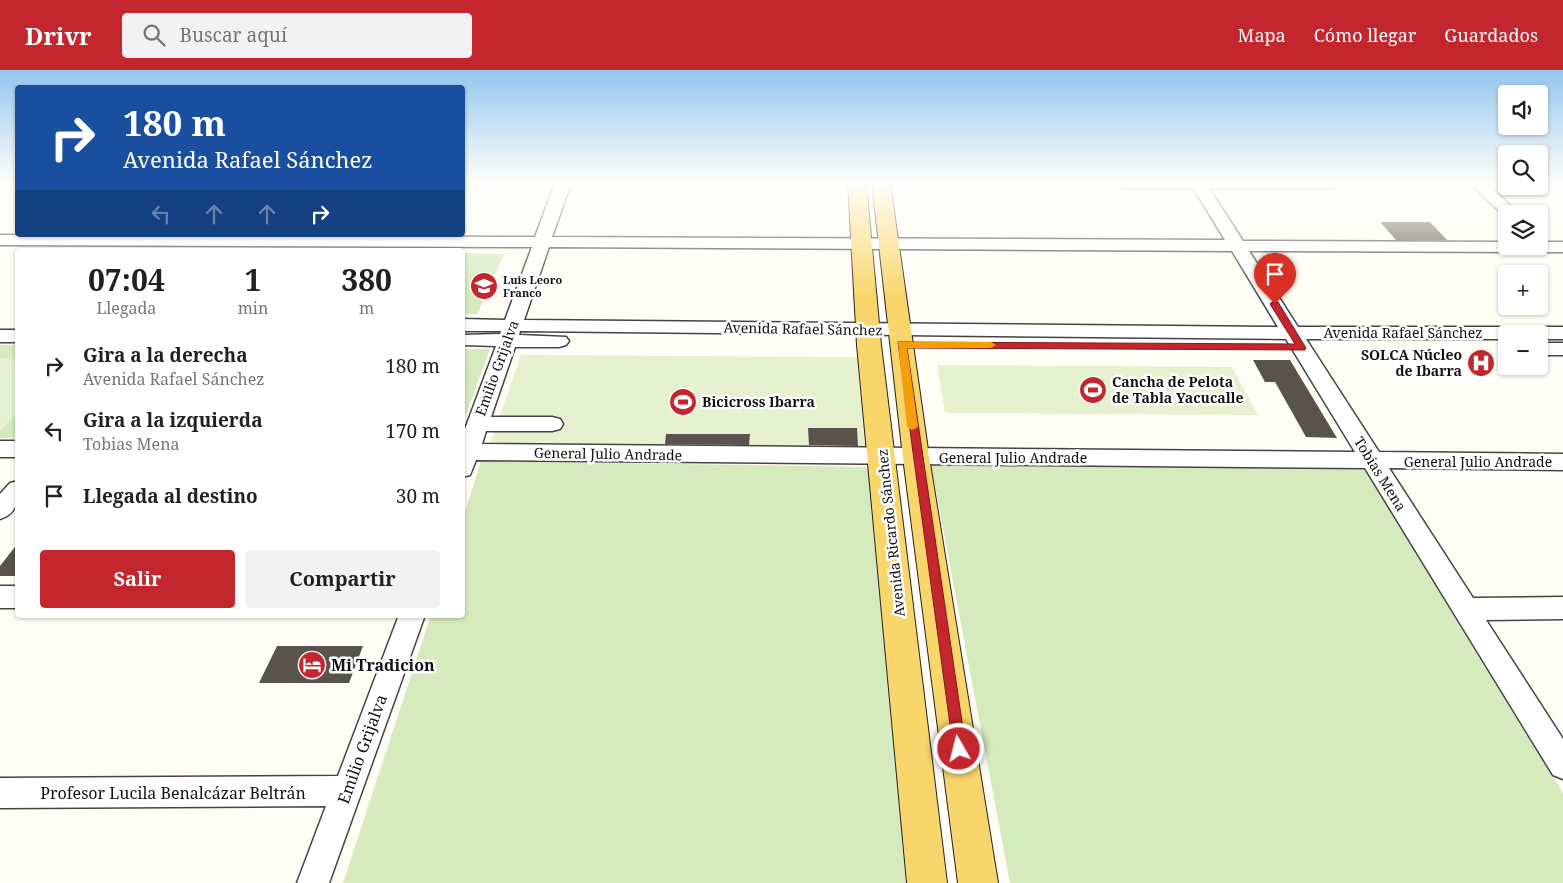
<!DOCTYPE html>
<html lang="es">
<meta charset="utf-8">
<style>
:root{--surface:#fff;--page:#f2f2f2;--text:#202124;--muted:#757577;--accent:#c4262e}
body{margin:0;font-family:"Noto Serif",serif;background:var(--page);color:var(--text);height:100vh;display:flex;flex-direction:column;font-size:19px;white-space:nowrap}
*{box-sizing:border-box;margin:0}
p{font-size:16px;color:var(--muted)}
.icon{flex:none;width:28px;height:28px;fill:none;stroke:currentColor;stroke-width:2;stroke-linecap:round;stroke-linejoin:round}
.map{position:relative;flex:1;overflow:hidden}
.details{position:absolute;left:15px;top:178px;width:450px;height:370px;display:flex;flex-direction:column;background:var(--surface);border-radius:5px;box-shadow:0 1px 4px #0004}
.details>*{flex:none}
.banner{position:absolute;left:15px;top:15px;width:450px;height:152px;border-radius:5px;box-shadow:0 1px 4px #0004;background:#1a4fa0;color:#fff;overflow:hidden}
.buttons{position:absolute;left:1498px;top:15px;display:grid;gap:10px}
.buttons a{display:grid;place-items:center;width:50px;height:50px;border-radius:5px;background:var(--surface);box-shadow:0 1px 4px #0004;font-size:25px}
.pin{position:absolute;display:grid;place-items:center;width:42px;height:42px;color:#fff;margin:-51px -21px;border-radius:50% 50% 50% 0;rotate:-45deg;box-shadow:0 0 5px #0007}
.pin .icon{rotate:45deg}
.me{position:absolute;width:55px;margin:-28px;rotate:352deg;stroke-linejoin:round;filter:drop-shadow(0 0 4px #0008)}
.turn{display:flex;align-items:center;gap:18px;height:105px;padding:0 25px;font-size:22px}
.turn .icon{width:65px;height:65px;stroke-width:2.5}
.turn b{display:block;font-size:35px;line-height:42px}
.lanes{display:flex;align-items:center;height:48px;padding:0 25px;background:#0003;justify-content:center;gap:25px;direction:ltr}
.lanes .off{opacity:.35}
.eta{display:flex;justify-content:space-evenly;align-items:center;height:85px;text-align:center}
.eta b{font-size:30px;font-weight:700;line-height:35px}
.primary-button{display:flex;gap:10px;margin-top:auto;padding:10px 25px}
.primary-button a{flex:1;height:58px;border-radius:5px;background:var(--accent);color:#fff;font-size:20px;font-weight:700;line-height:58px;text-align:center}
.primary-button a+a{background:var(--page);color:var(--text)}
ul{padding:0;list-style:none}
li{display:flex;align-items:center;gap:15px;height:65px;padding:0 25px}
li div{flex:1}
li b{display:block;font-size:19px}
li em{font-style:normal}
header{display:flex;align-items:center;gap:30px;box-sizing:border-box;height:70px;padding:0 25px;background:var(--accent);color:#fff}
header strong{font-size:24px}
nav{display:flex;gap:28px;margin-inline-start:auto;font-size:18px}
.search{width:350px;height:45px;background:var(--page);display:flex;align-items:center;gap:12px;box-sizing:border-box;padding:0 18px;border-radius:5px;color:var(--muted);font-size:19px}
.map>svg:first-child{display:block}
</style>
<header>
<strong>Drivr</strong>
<div class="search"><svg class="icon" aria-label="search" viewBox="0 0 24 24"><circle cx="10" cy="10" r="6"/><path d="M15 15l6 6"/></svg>Buscar aquí</div>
<nav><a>Mapa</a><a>Cómo llegar</a><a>Guardados</a></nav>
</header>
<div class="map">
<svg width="1563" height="813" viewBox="0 0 1563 813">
<rect width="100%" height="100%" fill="#fffdf5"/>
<path fill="#d5ebbd" d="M463,183l41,1 -27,60h-14z
M0,275h17v93h-17z
M463,279h27l-27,74 -1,-74z
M481,391l389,6 36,416h-563l88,-268h31l1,-97z
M931,395l433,3 199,325v90h-553z"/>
<path fill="#e6f2cf" d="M521,285l337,2 8,92 -377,-2z
M0,288h18l-1,54 -17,19z
M937,295l295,2 26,48 -313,-2z"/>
<path fill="#5a524d" d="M1380,152h50l17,18h-51z
M1253,290h37l47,78 -31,-1 -31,-55h-10z
M808,358h49l1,18 -49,-1z
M666,364h84l-1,11 -84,-1z
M18,473v33h-18v-10z
M277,576h86l-14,37h-90z"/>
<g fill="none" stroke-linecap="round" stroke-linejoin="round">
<g stroke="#444" stroke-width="3">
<path id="minor" d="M555,113h16l-19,54 673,3 -32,-52h-71l-8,-5h228l-8,5h-125l34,53 263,1v4h33v-4h24v10l-314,-1 49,76h265v12h-24v-5h-33v5h-200l73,113 184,2v16l-174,-2 84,130 90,-1v22l-77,1 77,119v40l-10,-4 -188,-307 -889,-8 -6,15 -8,2v-40l34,-91 -34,-1v-10l38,-1 1,-3h-39v-12l43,1 27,-73 -532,-2v-10l535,2zM549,177l683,4 46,76 -754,-7zM520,261l766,8 69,113 -873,-8 4,-13h66l8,-2 3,-5 -3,-5 -8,-2h-61l24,-70h44l7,-2 3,-4 -3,-4 -47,-2z
M1470,113h17l32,31h-13l-1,3z
M0,260h18v12h-18z
M1539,273h24v12h-24z
M0,371h18v16h-18z
M18,411c0,17 1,32 -18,38v-25l10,-11z
M0,516h18v22h-18z
M399,545h26l-96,268h-32l29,-77 -326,2v-30l338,-2z"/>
</g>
<g stroke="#222" stroke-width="2">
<path id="major" d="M848,113h18l15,162 66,538h-40l-50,-538z
M872,113h18l39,274 69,426h-40l-55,-426z"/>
</g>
<use href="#minor" fill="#fff" fill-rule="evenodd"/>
<use href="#major" fill="#f9d66b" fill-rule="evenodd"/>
</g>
<linearGradient id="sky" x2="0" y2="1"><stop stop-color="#95c6ee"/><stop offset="0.5" stop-color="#fffefa"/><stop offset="1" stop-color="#fffefa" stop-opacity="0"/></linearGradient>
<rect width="1563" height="227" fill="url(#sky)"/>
<path fill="#c4262e" stroke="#7f191e" d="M1272,232h6l28,46 -1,2 -398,-2 59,401 -2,5 -5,2 -5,-2 -56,-412 397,2 -25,-40z"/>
<path fill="#f59e0b" d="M898,272h93l5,3 -5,3h-84l11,79 -6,3 -5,-3z"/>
<defs>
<g id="school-disc" transform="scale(1.4375)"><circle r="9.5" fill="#c4262e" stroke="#fff"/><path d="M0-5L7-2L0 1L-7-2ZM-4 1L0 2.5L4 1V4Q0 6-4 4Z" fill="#fff"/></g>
<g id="hospital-disc" transform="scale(1.4375)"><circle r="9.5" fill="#c4262e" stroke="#fff"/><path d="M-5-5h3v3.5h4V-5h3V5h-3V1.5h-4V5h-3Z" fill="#fff"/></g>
<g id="stadium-disc" transform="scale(1.4375)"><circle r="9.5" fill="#c4262e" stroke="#fff"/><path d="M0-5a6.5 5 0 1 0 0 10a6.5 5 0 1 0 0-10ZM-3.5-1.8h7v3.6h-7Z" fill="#fff"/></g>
<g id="hotel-disc" transform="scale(1.4375)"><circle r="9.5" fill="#c4262e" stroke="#fff"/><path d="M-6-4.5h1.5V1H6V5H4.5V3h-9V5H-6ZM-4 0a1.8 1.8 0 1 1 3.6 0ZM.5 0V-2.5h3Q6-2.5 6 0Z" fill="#fff"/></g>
</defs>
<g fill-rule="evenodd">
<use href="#school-disc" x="484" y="216"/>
<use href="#hospital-disc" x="1481" y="293"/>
<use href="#stadium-disc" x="1093" y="320"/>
<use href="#stadium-disc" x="683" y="332"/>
<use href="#hotel-disc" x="312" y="595"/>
</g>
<g text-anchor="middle" stroke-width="5" stroke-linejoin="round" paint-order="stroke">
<g font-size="11" font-weight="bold" fill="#111" stroke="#fff" text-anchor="start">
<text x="503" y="214">Luis Leoro<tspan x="503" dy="13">Franco</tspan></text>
</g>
<g font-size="14" fill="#111" stroke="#fff">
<text transform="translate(803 259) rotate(1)" y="5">Avenida Rafael Sánchez</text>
<text x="1403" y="268">Avenida Rafael Sánchez</text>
<text transform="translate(497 298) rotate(-70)" y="5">Emilio Grijalva</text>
<text transform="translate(608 384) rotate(1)" y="5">General Julio Andrade</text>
<text x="1013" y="393">General Julio Andrade</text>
<text x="1478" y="397">General Julio Andrade</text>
<text transform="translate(1380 404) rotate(58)" y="5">Tobias Mena</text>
<text transform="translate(891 463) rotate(-96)" y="5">Avenida Ricardo Sánchez</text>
</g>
<g font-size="14" font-weight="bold" fill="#111" stroke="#fff" text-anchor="start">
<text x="1462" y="290" text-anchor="end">SOLCA Núcleo<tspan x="1462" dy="16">de Ibarra</tspan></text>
<text x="1112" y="317">Cancha de Pelota<tspan x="1112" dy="16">de Tabla Yacucalle</tspan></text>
<text x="702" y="337">Bicicross Ibarra</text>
</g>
<g font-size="16" font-weight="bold" fill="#111" stroke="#fff" text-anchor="start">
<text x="331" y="601">Mi Tradicion</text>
</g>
<g font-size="16" fill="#111" stroke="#fff">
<text transform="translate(362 679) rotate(-70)" y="6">Emilio Grijalva</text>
<text x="173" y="729">Profesor Lucila Benalcázar Beltrán</text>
</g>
</g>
</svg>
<div class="buttons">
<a><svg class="icon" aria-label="sound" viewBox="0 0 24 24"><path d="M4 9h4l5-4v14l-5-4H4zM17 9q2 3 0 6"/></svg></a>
<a><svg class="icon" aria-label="search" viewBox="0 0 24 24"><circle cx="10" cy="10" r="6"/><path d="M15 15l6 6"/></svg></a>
<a><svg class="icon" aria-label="layers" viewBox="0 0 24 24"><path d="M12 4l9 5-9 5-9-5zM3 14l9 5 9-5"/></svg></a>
<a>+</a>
<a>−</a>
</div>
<div class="pin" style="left:1275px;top:234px;background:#d93025"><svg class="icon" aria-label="arrive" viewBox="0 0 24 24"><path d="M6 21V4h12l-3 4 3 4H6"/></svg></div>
<svg class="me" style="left:959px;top:679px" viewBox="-20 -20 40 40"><circle r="17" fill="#c4262e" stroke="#fff" stroke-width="3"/><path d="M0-11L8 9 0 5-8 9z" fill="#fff"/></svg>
<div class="banner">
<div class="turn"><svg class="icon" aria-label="right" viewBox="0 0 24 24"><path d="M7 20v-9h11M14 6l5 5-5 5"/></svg><div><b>180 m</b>Avenida Rafael Sánchez</div></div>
<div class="lanes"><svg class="icon off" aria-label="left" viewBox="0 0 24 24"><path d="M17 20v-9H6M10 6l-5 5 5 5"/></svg><svg class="icon off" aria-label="ahead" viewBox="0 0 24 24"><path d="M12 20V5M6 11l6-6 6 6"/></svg><svg class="icon off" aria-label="ahead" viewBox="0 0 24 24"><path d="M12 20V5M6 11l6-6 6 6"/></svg><svg class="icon" aria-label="right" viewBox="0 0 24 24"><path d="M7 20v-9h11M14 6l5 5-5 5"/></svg></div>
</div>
<section class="details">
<div class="eta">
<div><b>07:04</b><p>Llegada</p></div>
<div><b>1</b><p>min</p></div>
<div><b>380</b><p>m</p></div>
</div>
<ul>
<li><svg class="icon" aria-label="right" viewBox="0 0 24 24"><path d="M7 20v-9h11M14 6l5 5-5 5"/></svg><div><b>Gira a la derecha</b><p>Avenida Rafael Sánchez</p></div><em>180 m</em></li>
<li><svg class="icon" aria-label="left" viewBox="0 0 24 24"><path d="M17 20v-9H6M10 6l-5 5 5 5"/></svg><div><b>Gira a la izquierda</b><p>Tobias Mena</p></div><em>170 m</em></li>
<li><svg class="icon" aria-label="arrive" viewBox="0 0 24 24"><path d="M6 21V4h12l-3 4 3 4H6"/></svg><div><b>Llegada al destino</b></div><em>30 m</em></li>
</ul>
<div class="primary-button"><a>Salir</a><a>Compartir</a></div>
</section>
</div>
